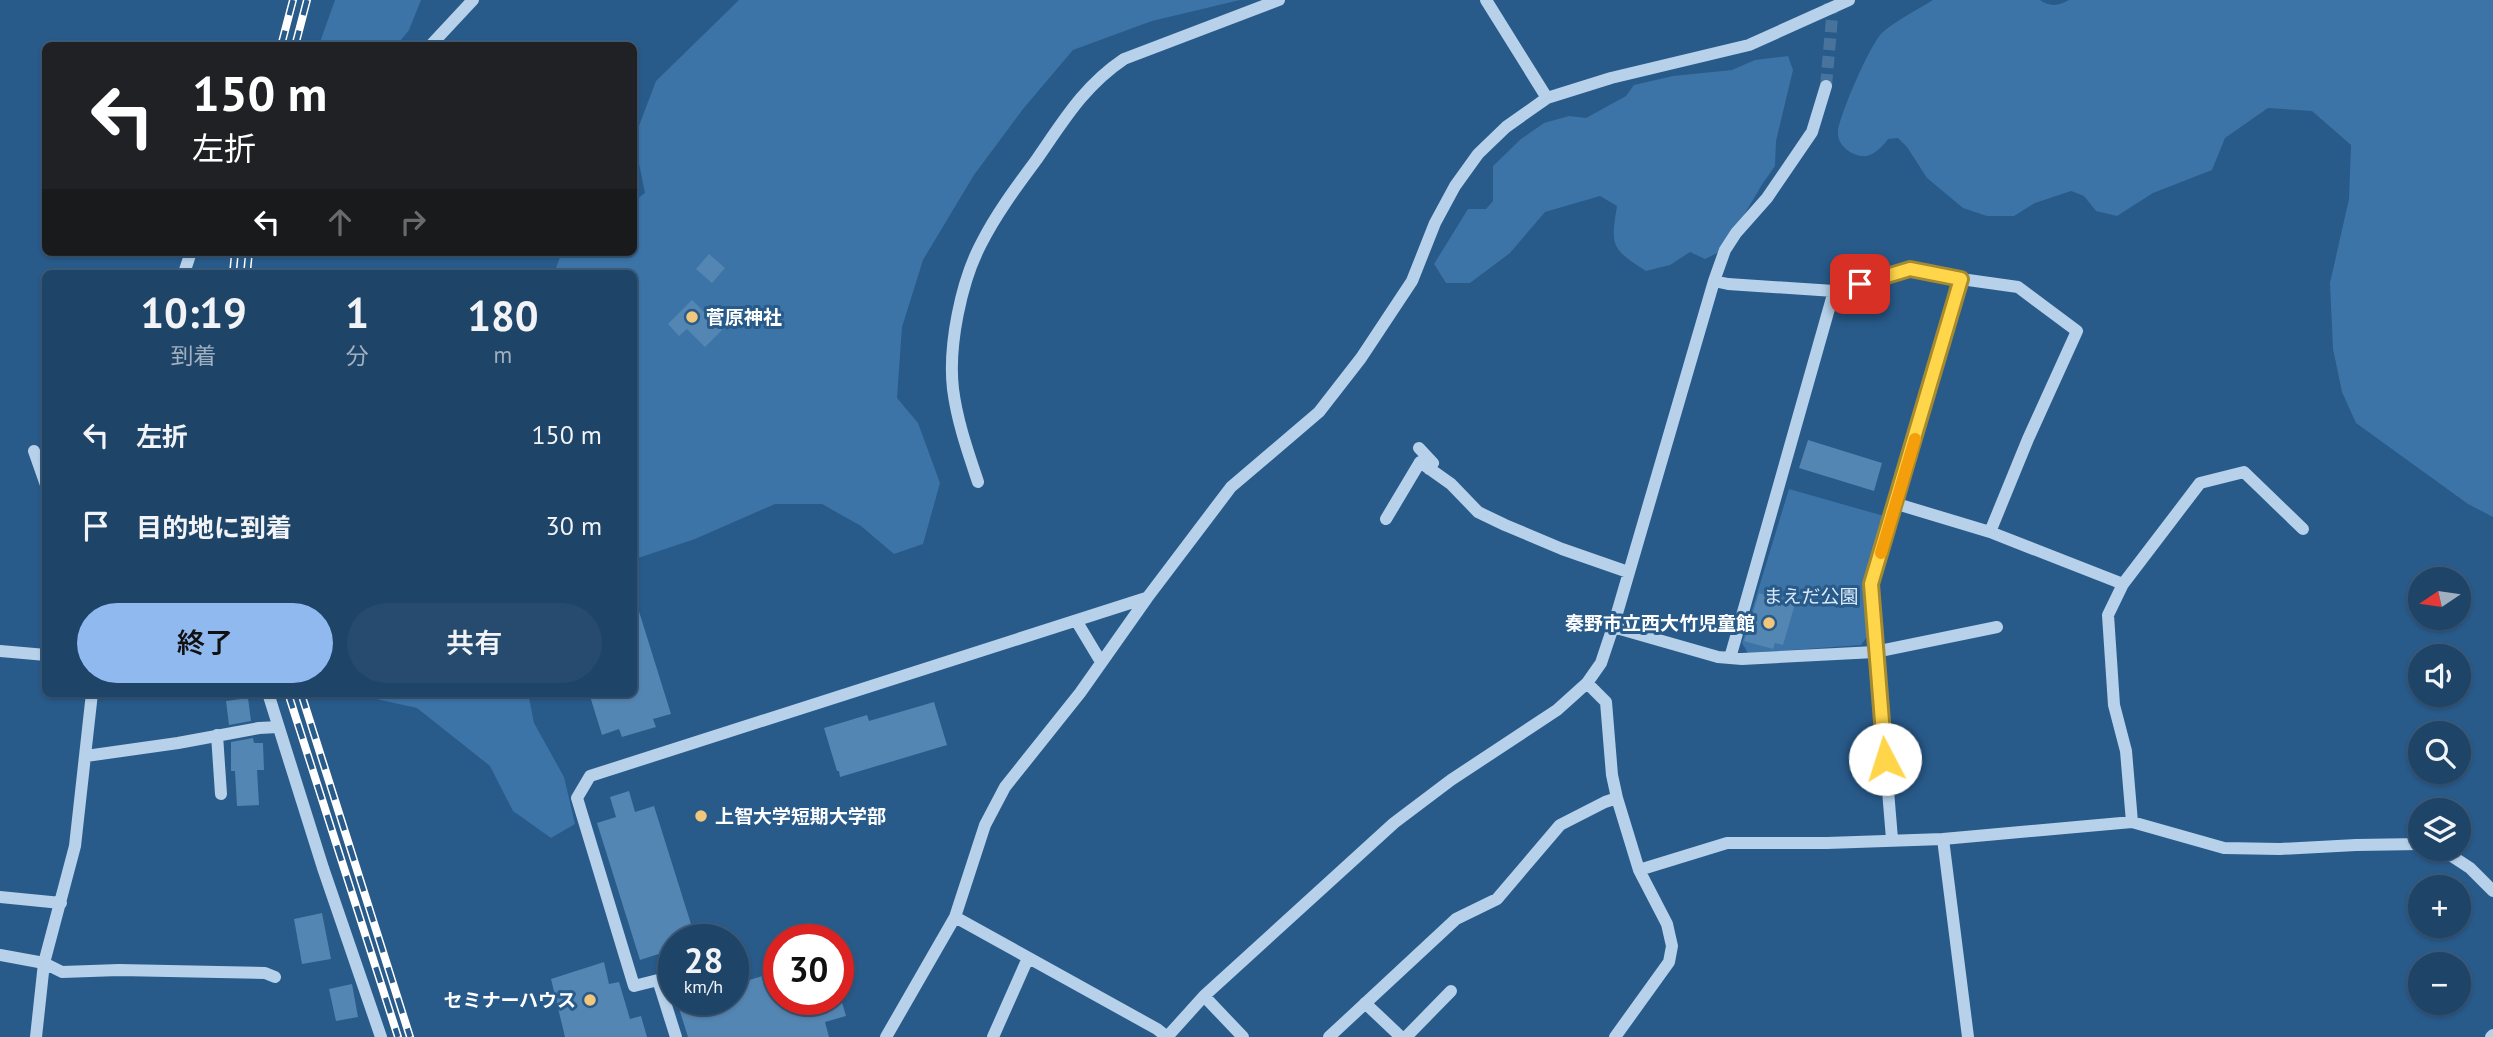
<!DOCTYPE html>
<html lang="ja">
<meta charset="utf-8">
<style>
:root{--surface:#1e4468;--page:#264b6e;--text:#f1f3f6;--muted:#a1b0c0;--line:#3c5c7c;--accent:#90b9f0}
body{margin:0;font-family:"PT Sans","Noto Sans JP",sans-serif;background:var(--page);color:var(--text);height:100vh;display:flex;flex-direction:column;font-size:26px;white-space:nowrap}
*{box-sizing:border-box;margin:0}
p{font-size:23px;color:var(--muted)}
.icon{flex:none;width:38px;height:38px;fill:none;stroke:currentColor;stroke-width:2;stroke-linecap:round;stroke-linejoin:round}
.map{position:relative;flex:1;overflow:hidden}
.drawer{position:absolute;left:42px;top:270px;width:595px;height:427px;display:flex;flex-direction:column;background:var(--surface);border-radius:10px;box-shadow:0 2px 5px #0004,0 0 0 2px var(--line)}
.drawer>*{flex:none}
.hud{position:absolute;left:42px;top:42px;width:595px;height:214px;border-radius:10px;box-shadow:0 2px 5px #0004,0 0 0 2px var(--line);background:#202124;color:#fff;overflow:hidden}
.needle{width:46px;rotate:257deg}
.buttons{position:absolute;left:2408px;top:567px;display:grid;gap:14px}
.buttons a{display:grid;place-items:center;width:63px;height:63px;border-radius:50%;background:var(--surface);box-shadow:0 2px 5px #0004,0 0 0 2px var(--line);font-size:35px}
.speed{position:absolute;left:658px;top:924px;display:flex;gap:14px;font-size:35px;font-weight:700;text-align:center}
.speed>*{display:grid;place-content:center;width:91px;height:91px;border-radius:50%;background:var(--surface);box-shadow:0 2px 5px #0004,0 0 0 2px var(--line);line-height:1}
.speed small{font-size:18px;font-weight:400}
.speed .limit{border:10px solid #d22;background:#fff;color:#111}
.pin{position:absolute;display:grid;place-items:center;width:60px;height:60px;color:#fff;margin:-30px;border-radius:14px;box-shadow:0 4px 10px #0006}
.me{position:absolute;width:77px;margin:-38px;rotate:355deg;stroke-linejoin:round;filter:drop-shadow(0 0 5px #0008)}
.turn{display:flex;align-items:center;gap:24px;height:147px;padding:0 35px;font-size:32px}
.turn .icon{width:91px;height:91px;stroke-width:2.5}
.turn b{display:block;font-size:49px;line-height:60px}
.lanes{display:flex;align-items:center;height:66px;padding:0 35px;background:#0003;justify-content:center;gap:35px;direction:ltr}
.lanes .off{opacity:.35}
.eta{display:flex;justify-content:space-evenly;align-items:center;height:119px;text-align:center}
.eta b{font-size:42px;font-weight:600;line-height:49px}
.cta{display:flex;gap:14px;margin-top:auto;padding:14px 35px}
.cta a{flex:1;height:80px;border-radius:42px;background:var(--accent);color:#111;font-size:28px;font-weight:600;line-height:80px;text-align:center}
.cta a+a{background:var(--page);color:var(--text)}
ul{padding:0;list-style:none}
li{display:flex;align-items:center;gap:21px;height:91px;padding:0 35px}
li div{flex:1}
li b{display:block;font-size:26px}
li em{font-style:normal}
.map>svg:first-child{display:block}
</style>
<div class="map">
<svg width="2493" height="1037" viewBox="0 0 2493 1037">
<rect width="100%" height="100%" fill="#285a8a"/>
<path fill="#3c74a7" d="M335,0h86l-12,30 -12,15h-78z
M739,0h501l-88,21 -79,29 -50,59 -49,66 -51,85 -21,67 -5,71 21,25 22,60 -17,61 -29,10 -33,-28 -39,-22h-47l-80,35 -57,19 -4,-3v-282h-80l8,-21h72v-51l11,-8 -11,-54 22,-58z
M1933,0h107c10,7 19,6 29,0h424v517l-25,-13 -112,-81 -14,-31 -9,-43 -3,-66 19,-84 2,-54 -39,-34 -44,-3 -43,30 -13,32 -59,23 -36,23 -21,-5 -12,-15 -13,-5 -36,12 -21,13h-27l-24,-8 -36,-30 -20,-31 -9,-9 -10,1c-5,7 -13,15 -21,17 -14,2 -31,-11 -29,-25 2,-17 33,-89 45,-99 14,-12 34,-22 50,-32z
M1788,56l5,14 -17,71 -1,25 -12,17 -40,67 -18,9 -15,-7 -20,13 -24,6c-34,-22 -36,-24 -29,-65l-17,-10 -55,16 -35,41 -40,30h-24l-12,-19 34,-55h18l7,-8v-35l28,-27 23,-16 25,-7 17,2 40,-22 8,-11 39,-9 59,-6 23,-10z
M1789,489l95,27 -21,72 4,49 -6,8 -113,8 -6,-10z
M349,693h179l6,30 30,54 11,47 -24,14 -38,-27 -23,-45 -73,-58z"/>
<path fill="#5486b3" d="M709,254l16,14 -13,15 -16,-14z
M692,300l30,30 -17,17 -18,-18 -8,7 -11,-12z
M1808,440l74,23 -8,28 -75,-23z
M1759,593l36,11 -12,41 -8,-2 -2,6 -29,-8z
M637,605l34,109 -18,5 3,8 -34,10 -3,-8 -17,6 -13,-42h45v-87z
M248,698l3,23 -22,4 -3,-24z
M934,702l13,43 -107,32 -1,-6h-2l-13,-43 43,-13 2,6z
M253,738l1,5h9l1,27h-7l2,35 -22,1 -2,-35h-4v-29z
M629,791l6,21 19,-6 42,134h-22v9l-34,11 -43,-137 19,-6 -6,-20z
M322,913l9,46 -29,5 -8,-45z
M604,962l5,22 10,-2 11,37 11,-3 6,21h-82l-14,-58z
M775,972l4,13v14h62l5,17 -21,6 4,15h-141l-11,-35 10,-3h46v-14z
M352,984l6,33 -22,4 -7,-32z"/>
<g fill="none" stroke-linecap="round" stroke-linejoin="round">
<path stroke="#48739c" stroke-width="12" stroke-dasharray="12 6" stroke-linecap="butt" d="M1826,86l6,-68 -3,-18"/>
<path stroke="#b6d1e9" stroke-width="12" d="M1486,0l61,98
M430,46l43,-46
M184,273l7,-21
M1714,281l14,3 106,7 76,-22 51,10 57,8 59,44 -49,108 -38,93
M1419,448l14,15 -4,6
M34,451l12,34
M978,482c-10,-30 -21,-61 -25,-93 -5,-43 8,-107 28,-145 15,-30 36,-58 56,-85 27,-39 47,-73 87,-100l155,-59
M1897,504l93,28 133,52
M1386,519l34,-57 31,22 27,28 27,13 57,24 66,23
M1077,622l24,40
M1613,627l105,30 24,2 133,-7 122,-25
M0,651l46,4
M1730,658l104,-367
M1587,683l19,19 6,73 5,23 22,72 28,54 5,22 -3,16 -54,75
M268,693l55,175 58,169
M217,735l4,59
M86,756l92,-13 81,-15 19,-1
M2132,822l-6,-71 -12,-46 -6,-90 15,-31 77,-101 44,-11 59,57
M1892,839l-21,-255 90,-305
M1943,839l25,198
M2441,849l29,19 23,23
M1639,870l88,-27h100l116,-4 189,-17 92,26 56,1 76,-4 64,-1
M0,897l61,6
M955,917l202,112 10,8
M0,955l44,8 18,9 57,-2 146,3 10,4
M1204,996l39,41
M1365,1003l36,34
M36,1037l8,-74 31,-117 17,-153
M676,1037l-18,-57 -24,6 -57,-188 13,-22 556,-178
M886,1037l69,-120 30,-92 20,-38 75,-94 67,-95 84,-111 88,-75 42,-54 51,-77 23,-58 20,-37 23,-32 28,-27 41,-29 64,-20 138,-33 100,-45
M993,1037l35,-79
M1167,1037l37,-41 190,-173 57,-43 106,-70 30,-27 14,-20 12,-36 101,-346 11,-31 11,-17 31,-35 45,-66 14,-46
M1329,1037l127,-118 41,-20 63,-74 45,-23 12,-4
M1406,1037l45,-46
M2491,1037l2,-2"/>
<g stroke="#fff" stroke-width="8">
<path id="rail" d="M281,46l12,-46
M295,46l12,-46
M233,273l2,-21
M247,273l2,-21
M288,693l110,344
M301,693l109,344"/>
</g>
<use href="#rail" stroke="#285a8a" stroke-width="5" stroke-dasharray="16" stroke-linecap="butt"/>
</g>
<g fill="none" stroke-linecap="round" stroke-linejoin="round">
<g stroke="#a68a30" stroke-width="18">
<path id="route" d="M1860,284l50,-15 51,10 -90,305 14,175"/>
</g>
<use href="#route" stroke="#ffd54a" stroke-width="12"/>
<path stroke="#f59e0b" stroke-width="12" d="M1881,553l34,-114"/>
</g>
<g fill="#f2c77b" stroke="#285a8a" stroke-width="2.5">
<circle cx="692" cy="317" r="7"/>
<circle cx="1769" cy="623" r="7"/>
<circle cx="701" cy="816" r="7"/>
<circle cx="590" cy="1000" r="7"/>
</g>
<g text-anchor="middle" stroke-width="6" stroke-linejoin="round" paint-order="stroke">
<g font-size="19" font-weight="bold" fill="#fff" stroke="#285a8a" text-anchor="start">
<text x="706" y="324">菅原神社</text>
<text x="1755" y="630" text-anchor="end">秦野市立西大竹児童館</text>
<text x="715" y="823">上智大学短期大学部</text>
<text x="576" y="1007" text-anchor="end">セミナーハウス</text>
</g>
<g font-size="19" fill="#dae9f7" stroke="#285a8a">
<text x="1811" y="603">まえだ公園</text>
</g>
</g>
</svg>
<div class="buttons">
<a><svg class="needle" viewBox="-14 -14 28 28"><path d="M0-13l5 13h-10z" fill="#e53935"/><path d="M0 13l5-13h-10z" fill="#a1b0c0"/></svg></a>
<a><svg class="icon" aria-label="sound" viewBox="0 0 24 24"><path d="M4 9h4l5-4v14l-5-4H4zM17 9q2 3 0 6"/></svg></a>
<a><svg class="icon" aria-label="search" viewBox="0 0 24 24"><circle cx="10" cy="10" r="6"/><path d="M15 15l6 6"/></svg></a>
<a><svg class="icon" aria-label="layers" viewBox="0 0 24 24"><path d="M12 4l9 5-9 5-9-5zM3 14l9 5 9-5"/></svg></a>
<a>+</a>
<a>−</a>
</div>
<div class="speed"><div>28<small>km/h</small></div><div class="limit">30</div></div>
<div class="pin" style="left:1860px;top:284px;background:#d93025"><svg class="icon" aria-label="arrive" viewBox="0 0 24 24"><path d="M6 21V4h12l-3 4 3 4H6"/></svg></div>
<svg class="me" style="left:1885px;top:759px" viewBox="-20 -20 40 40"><circle r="19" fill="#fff"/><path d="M0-13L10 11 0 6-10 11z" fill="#ffd54a"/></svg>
<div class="hud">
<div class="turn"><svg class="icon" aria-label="left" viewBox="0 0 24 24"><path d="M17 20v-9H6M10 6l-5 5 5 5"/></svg><div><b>150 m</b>左折</div></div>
<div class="lanes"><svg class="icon" aria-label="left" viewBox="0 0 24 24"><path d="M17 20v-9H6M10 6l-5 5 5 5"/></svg><svg class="icon off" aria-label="ahead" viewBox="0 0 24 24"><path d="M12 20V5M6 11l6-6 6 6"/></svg><svg class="icon off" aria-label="right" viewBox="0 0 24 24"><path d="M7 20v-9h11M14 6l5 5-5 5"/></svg></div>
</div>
<section class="drawer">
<div class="eta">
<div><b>10:19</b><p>到着</p></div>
<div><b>1</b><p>分</p></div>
<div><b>180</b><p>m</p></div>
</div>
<ul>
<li><svg class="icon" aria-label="left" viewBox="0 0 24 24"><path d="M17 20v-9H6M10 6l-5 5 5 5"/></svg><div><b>左折</b></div><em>150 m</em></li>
<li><svg class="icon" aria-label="arrive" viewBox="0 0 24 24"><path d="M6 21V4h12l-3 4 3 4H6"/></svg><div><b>目的地に到着</b></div><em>30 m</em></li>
</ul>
<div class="cta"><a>終了</a><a>共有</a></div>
</section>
</div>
